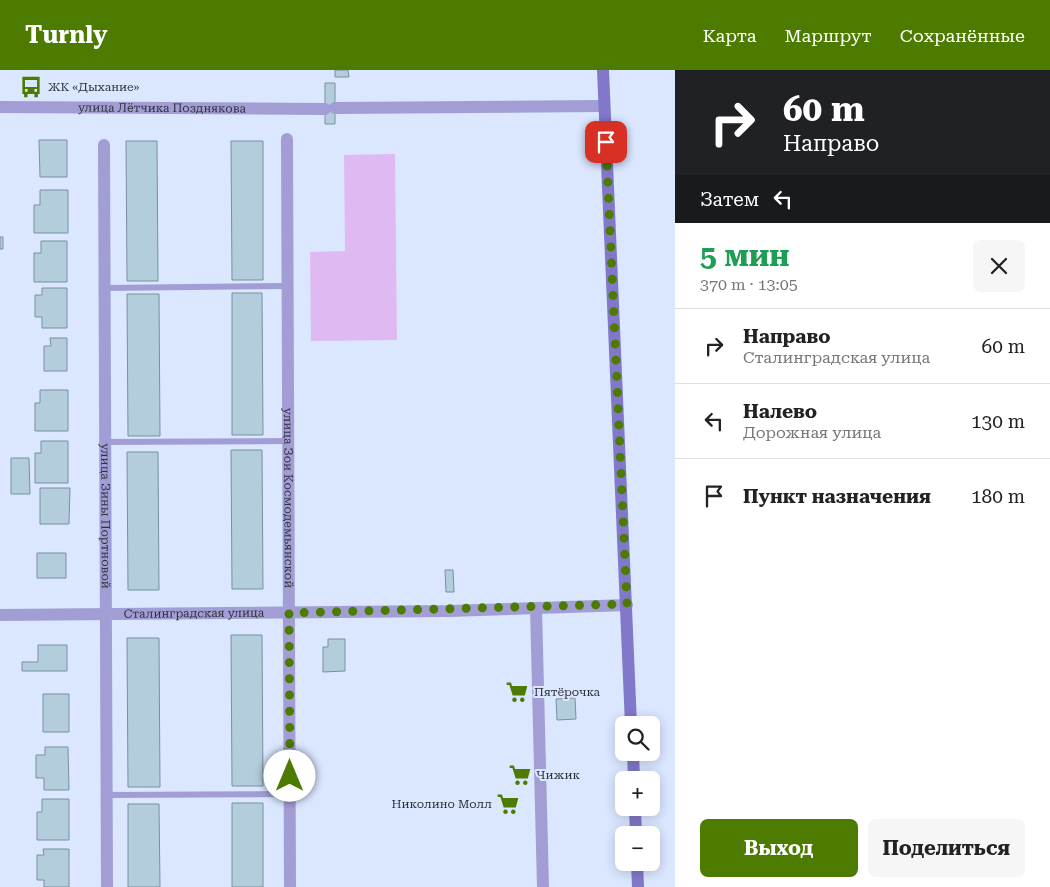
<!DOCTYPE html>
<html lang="ru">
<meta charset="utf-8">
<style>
:root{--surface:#fff;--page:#f6f6f6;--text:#222;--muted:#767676;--line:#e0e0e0;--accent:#4d7b00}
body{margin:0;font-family:"Roboto Serif",serif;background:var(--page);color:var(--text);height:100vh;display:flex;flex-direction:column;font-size:19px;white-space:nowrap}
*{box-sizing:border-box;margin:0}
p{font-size:16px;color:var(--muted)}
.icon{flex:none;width:28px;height:28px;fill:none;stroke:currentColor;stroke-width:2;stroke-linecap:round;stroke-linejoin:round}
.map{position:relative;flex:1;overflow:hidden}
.drawer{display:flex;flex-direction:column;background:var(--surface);width:375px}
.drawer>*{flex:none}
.guide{background:#202124;color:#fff;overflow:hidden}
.fabs{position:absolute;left:615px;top:646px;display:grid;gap:10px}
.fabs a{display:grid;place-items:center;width:45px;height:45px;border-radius:8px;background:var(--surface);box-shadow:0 2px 12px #0003;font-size:25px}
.pin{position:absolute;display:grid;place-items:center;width:42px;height:42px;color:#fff;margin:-21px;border-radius:10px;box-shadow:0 2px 8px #0006}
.me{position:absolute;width:55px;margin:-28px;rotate:0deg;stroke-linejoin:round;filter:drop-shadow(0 0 4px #0008)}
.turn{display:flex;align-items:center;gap:18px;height:105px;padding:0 25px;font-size:22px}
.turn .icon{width:65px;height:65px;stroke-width:2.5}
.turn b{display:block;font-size:35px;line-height:42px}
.then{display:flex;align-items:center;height:48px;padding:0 25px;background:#0003;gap:10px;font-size:19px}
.round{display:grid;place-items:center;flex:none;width:52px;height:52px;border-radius:8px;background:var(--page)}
.summary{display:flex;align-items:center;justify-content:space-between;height:85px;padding:0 25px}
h1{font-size:30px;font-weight:700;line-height:38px;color:#1e9e55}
.primary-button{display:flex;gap:10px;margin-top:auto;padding:10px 25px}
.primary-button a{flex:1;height:58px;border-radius:8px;background:var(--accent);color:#fff;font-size:20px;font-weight:700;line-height:58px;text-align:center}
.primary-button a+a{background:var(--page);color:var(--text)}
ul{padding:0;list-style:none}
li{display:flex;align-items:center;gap:15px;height:75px;padding:0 25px;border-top:1px solid var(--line)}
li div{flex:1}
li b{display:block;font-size:19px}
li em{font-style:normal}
header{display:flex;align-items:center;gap:30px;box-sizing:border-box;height:70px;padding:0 25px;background:var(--accent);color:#fff}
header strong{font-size:24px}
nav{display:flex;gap:28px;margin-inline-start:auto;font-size:18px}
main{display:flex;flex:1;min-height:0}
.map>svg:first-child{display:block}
</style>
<header>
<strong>Turnly</strong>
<nav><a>Карта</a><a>Маршрут</a><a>Сохранённые</a></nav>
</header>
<main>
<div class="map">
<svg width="675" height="817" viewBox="0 0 675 817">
<rect width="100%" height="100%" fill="#dae7ff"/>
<path fill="#dfbaf2" d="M395,84l2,186 -86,1 -1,-89 35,-1 -1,-96z"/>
<path fill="#b4cddd" stroke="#78909f" d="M335,0h13l1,7h-14z
M325,13h10v41h-10z
M39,70h28v37h-27z
M126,71h31l1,140h-31z
M231,71h32v139h-31z
M40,120h28v43h-34v-28h6z
M0,167h3v12h-3z
M41,171h26v41h-33v-29h7z
M42,218h25v40h-25v-11h-7v-22h7z
M232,223h30l1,142h-31z
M127,224h32l1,142h-32z
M50,268h17v33h-23v-25h7z
M40,320h28v41h-33v-28h5z
M41,371h27v42h-33v-30h6z
M231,380h31l1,139h-31z
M127,382h31l1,138h-31z
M11,388h18l1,36h-19z
M40,418h30l-1,36h-29z
M37,483h29v25h-29z
M445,500h8l1,22h-8z
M231,565h31l1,151h-31z
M127,568h32l1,149h-32z
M328,569h17v32l-22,1v-25h5z
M38,575h29v26h-45v-9h16z
M43,624h26v38h-26z
M575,628l1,21 -19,1 -1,-21z
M45,677h23l1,43h-25v-12h-8v-23h9z
M42,729h27v41h-32v-28h5z
M232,733h31v84h-31z
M128,734h31l1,83h-32z
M43,779h26v38h-25v-7h-7v-25h7z"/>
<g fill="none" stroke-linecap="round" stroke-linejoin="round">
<path stroke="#a29ed5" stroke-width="6" d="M105,218l182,-2
M104,372l184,-1
M106,725l184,-1"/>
<g stroke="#a29ed5" stroke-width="12">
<path id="s1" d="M0,37l325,2"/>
<path d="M335,38l269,-2"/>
<path id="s2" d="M287,69l3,748"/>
<path id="s3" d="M104,75l3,742"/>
<path d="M536,538l7,279"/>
<path id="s4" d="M0,545l449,-4 178,-6"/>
</g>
<path stroke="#8278ca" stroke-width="12" d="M603,0l28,655
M633,682l1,28
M635,738l1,27
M637,792l1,25"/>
</g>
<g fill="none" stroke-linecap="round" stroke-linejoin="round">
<path stroke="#4d7b00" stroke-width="9" stroke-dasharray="0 16.2" d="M290,706l-1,-163 338,-9 -21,-462"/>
</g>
<defs>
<g id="bus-bare" transform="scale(1.725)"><path d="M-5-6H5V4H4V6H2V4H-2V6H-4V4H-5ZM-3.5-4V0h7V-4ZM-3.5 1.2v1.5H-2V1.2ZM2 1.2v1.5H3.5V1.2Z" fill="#4d7b00" stroke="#dae7ff" stroke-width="2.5" paint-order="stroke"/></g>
<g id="supermarket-bare" transform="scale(1.725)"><path d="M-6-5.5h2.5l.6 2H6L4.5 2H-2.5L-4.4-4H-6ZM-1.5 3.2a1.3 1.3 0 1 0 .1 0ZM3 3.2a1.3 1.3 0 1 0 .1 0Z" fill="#4d7b00" stroke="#dae7ff" stroke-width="2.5" paint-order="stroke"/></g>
</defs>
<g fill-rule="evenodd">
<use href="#bus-bare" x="31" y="17"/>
<use href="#supermarket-bare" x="517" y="622"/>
<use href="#supermarket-bare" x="520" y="705"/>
<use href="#supermarket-bare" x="508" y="734"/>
</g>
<g text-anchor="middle" stroke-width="4" stroke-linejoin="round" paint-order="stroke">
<g font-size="12" fill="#2d323b" stroke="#dae7ff" text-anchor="start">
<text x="48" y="21">ЖК «Дыхание»</text>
<text x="534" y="626">Пятёрочка</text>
<text x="536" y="709">Чижик</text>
<text x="492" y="738" text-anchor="end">Николино Молл</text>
</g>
<g font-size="12" fill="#2d323b" stroke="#dae7ff">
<text dy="4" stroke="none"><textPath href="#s1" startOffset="162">улица Лётчика Позднякова</textPath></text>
<text dy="4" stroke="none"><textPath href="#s2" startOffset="359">улица Зои Космодемьянской</textPath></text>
<text dy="4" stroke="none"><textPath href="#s3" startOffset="371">улица Зины Портновой</textPath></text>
<text dy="4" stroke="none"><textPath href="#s4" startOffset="194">Сталинградская улица</textPath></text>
</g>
</g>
</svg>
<div class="fabs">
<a><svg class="icon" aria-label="search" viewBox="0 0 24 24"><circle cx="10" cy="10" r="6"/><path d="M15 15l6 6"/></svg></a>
<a>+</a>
<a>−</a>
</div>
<div class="pin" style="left:606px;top:72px;background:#d93025"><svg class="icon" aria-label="arrive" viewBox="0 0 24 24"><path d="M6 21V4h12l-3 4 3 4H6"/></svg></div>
<svg class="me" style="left:290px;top:706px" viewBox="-20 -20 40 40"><circle r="19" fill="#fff"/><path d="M0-13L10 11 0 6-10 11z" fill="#4d7b00"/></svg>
</div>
<section class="drawer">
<div class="guide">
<div class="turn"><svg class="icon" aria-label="right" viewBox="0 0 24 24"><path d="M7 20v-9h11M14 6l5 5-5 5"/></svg><div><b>60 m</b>Направо</div></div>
<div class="then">Затем<svg class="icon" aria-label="left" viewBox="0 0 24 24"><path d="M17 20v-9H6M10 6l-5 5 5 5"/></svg></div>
</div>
<div class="summary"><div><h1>5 мин</h1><p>370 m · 13:05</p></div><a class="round"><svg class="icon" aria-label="close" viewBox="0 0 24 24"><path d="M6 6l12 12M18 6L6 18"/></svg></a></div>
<ul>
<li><svg class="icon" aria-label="right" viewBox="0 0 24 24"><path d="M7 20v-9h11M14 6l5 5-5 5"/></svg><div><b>Направо</b><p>Сталинградская улица</p></div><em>60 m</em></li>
<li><svg class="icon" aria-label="left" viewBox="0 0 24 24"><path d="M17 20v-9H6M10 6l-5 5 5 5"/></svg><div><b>Налево</b><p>Дорожная улица</p></div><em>130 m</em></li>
<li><svg class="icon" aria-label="arrive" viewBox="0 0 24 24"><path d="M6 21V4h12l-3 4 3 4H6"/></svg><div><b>Пункт назначения</b></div><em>180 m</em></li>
</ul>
<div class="primary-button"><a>Выход</a><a>Поделиться</a></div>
</section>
</main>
